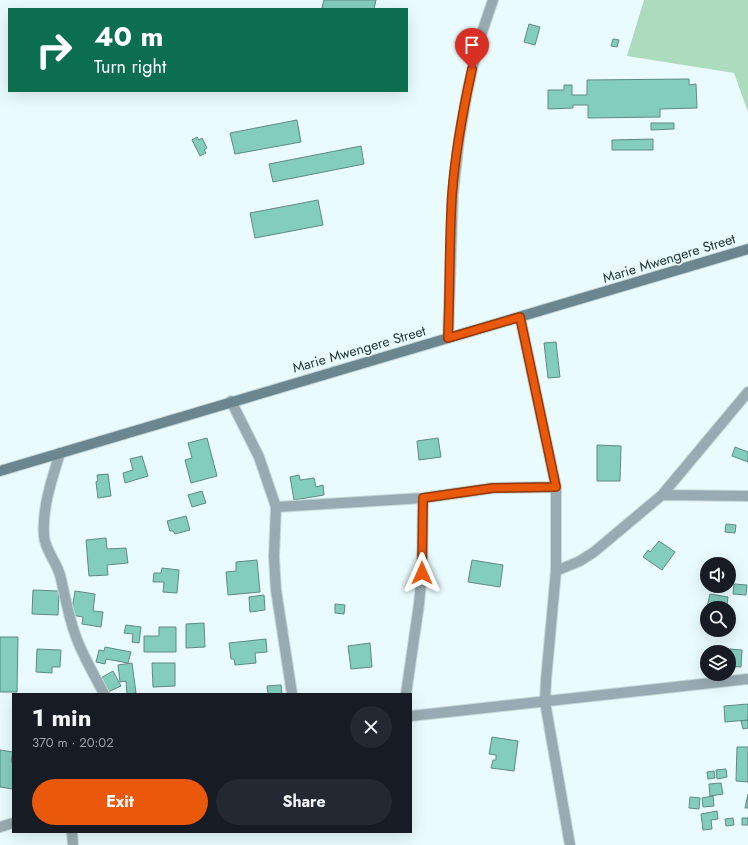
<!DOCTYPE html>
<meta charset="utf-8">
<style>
:root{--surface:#171b24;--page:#242831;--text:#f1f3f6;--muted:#9ea1a6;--accent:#ea580c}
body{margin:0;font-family:Jost,sans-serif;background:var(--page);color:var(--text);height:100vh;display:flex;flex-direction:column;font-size:15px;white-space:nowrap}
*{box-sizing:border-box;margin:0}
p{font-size:13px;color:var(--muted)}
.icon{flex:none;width:22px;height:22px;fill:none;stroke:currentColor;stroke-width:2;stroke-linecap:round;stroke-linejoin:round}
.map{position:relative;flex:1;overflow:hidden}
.sheet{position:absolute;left:12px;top:693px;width:400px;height:140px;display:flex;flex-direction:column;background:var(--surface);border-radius:0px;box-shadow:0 4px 16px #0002}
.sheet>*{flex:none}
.guide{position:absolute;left:8px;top:8px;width:400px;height:84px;border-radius:0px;box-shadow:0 4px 16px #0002;background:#0b6e4f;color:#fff;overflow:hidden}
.buttons{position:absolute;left:700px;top:557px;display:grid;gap:8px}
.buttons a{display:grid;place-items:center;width:36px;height:36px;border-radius:50%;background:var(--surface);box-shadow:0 4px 16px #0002;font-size:20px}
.pin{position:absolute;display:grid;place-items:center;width:34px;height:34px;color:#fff;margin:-41px -17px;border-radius:50% 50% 50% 0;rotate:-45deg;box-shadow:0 0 4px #0007}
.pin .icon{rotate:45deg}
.me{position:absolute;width:44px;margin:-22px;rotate:0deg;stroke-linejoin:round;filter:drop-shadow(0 0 3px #0008)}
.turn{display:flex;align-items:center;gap:14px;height:84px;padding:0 20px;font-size:18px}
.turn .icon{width:52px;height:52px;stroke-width:2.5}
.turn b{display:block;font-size:28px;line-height:34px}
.round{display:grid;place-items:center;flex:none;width:42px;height:42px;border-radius:21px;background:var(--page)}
.summary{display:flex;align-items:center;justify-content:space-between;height:68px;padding:0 20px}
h1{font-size:24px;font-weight:700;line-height:30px}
.button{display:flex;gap:8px;margin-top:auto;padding:8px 20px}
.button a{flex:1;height:46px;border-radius:24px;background:var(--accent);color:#fff;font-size:16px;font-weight:700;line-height:46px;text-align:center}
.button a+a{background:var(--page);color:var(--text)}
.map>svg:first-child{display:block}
</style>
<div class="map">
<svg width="748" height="845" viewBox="0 0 748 845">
<rect width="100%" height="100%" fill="#e9fbfd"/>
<path fill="#addbbd" d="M644,0h104v112l-14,-39 -107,-17z"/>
<path fill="#83cdbd" stroke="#608a81" d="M324,0h52l-2,9h-47l-5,-1z
M529,24l11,3 -5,18 -11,-3z
M613,39l6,1 -2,7 -6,-1z
M689,79v6l7,-1 1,24 -37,1v8l-72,1v-13h-15v3l-25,1v-19h16v-5h8v10h15v-15z
M297,120l4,22 -66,12 -5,-21z
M651,123h23v6l-23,1z
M197,137l2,3 3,-2 5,10 -3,2 2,3 -6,3 -8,-16z
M653,139v11h-41v-10z
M361,146l3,18 -91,18 -4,-18z
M318,200l5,25 -68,13 -5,-25z
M556,342l4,35 -12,1 -4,-35z
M207,438l10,38 -26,7 -6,-23 7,-2 -4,-15z
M438,438l3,19 -22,3 -2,-19z
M597,445l24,1 -1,35h-23z
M735,447l13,5v10l-16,-6z
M142,456l6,20 -23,7 -2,-10 10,-3 -3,-11z
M108,474l3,22 -13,2 -2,-16 2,-1 -1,-6z
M299,475l1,5 14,-2 2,9 7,-2 1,10 -30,5 -4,-23z
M202,491l4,12 -14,4 -4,-12z
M186,516l4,14 -15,4 -2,-3h-3l-3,-10z
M726,524l10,1 -1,8 -10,-1z
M106,538l1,11 19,-1 2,15 -21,2 1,10 -19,1 -3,-36z
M659,541l16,11 -13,18 -19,-13 5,-7 2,2z
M257,560l3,32 -32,3 -2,-23 10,-1v-9z
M472,560l31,5 -3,22 -32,-5z
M162,568l17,2 -2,23 -14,-1 1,-10h-11l1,-9h7z
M734,584l13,1 -1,10 -13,-1z
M33,590l26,1 -1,24 -26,-1z
M75,591l20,3 -2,17 10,1 -2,15 -19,-3 1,-7 -12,-2z
M710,594l18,3 -1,8 -11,-2 -1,5 -8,-1z
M264,595l1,15 -15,2 -1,-15z
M335,604l10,1 -1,9 -9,-1z
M204,623l1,24 -19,1v-24z
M126,625l15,2 -2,16 -7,-1 1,-8 -9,-1z
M159,627h17v25h-32v-16h15z
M0,637h18l-1,55h-17z
M266,639l1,13 -12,1 1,10 -21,2 -1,-6h-3l-2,-16z
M370,643l2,24 -21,2 -3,-23z
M105,647l26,5 -3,11 -22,-4 -1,5 -9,-2 3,-12 5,1z
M717,648l25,2 -1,17 -12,-1v-14h-12z
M37,649l24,1 -1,17h-8v6l-16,-1z
M132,663l4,30 -9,1 -1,-13 -6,1 -2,-17z
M152,663h23v23l-22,1z
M113,671l8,15 -13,6 -7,-14z
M281,685l1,9h-14l-1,-8z
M748,704v16l-23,2 -1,-16z
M748,720v8l-5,1 -2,-8z
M492,737l26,4 -4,30 -23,-3 2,-8h3v-5l-7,-1z
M737,747h11v35l-12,-1z
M0,750l13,2 -2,10 2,1v26l-13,-2z
M726,769l1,8 -10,2 -1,-9z
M714,771l1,7 -7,1 -1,-7z
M721,783l2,11 -13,2 -1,-12z
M748,794v14h-3z
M713,796l1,10 -11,1 -1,-9z
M690,797l10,1 -1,11 -10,-1z
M717,811l1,8 -7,1 1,9 -9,1 -2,-16z
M733,818l1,7 -8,1 -1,-7z
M742,818h6v7h-6z"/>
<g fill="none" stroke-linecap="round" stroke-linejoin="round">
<g stroke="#c6d8da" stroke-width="12">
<path id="street" d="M520,317l36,170v84l-10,109 -1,22 25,143
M448,338l5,-144 6,-54 8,-47 11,-49 15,-44
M231,401l28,56 17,50 -2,50 2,33 16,104
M60,453c-8,26 -18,54 -16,83 1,14 12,25 16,39 5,20 8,40 15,59 7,21 19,40 29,60
M662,495l86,1
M276,507l147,-9 70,-10 63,-1
M556,571l24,-10 14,-9 68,-57 86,-103
M406,694l13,-90 3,-31 1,-75
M411,716l337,-37
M0,827l13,-4
M72,832l1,13"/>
</g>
<g stroke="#c6d8da" stroke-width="12">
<path id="secondary" d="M0,471c249,-76 499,-148 748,-222"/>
</g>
<use href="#street" stroke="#99abb2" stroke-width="10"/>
<use href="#secondary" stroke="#6c8690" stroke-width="10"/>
</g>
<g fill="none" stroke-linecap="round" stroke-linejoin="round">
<g stroke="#983908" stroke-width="10">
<path id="route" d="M422,573l1,-75 70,-10 63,-1 -36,-170 -72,21c2,-47 1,-96 4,-143 3,-42 11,-85 20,-126"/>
</g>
<use href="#route" stroke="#ea580c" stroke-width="7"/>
</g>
<g text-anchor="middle" stroke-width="3.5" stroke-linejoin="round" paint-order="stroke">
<g font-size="14" fill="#253839" stroke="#e9fbfd">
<text transform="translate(669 258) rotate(-17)" y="5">Marie Mwengere Street</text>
<text transform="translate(359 349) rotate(-16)" y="5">Marie Mwengere Street</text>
</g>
</g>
</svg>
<div class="buttons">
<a><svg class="icon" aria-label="sound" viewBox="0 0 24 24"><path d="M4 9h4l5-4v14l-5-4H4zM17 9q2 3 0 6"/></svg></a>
<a><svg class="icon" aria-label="search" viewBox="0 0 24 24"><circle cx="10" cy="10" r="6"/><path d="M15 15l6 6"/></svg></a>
<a><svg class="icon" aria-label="layers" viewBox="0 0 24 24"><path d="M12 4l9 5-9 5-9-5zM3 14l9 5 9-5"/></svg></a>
</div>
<div class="pin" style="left:472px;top:69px;background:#d93025"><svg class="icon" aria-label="arrive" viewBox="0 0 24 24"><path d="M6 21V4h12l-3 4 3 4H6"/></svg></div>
<svg class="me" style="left:422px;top:573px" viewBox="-20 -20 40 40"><path d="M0-17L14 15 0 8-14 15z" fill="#ea580c" stroke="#fff" stroke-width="4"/></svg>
<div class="guide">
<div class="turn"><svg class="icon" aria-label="right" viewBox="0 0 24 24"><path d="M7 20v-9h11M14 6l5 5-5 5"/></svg><div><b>40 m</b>Turn right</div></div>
</div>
<section class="sheet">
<div class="summary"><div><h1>1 min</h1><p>370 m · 20:02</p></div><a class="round"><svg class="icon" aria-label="close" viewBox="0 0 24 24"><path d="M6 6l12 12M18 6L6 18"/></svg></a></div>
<div class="button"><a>Exit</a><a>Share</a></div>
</section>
</div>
